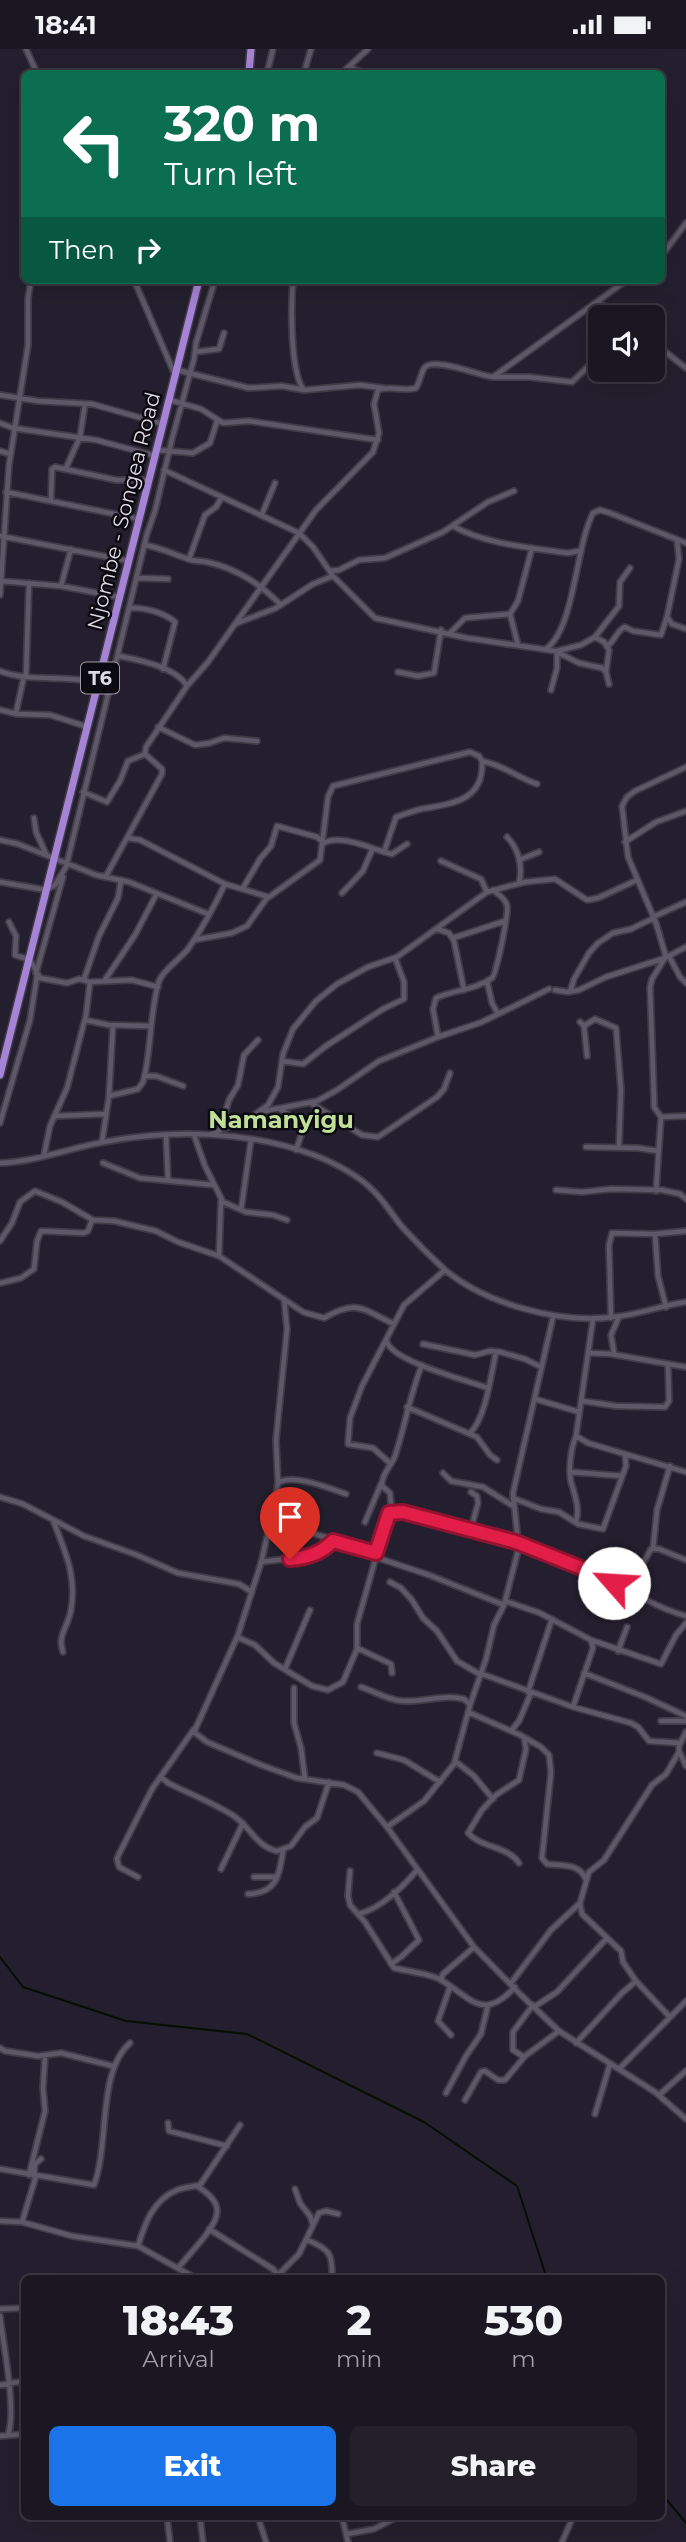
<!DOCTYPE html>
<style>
:root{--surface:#1b1722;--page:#24202a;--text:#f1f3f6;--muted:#a09fa5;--line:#393640;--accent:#1a73e8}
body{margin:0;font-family:Montserrat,sans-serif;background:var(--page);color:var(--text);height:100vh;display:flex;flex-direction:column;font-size:26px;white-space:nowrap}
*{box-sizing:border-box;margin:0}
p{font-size:23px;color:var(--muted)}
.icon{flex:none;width:38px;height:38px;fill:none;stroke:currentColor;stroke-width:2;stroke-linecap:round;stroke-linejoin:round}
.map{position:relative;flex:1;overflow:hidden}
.sheet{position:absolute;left:21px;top:2226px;width:644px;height:245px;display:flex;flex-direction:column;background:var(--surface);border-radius:10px;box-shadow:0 7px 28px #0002,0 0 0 2px var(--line)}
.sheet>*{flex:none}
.banner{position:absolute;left:21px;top:21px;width:644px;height:214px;border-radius:10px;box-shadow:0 7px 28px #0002,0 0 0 2px var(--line);background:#0b6e4f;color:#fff;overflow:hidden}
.tools{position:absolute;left:588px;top:256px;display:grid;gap:14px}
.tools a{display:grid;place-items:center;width:77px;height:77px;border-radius:10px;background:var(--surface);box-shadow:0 7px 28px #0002,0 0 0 2px var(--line);font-size:35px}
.pin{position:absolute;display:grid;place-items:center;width:60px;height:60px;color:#fff;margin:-72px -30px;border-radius:50% 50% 50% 0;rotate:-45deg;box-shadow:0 0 7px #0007}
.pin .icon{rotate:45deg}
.me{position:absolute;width:77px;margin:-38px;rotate:296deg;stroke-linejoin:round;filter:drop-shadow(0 0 5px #0008)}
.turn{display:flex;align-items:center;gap:24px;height:147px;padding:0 28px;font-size:32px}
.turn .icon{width:91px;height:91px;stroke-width:2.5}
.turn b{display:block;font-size:49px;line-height:60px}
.then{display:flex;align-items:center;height:66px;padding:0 28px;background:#0003;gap:14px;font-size:26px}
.eta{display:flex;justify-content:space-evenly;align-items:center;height:119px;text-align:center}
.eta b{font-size:42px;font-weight:800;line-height:49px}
.button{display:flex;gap:14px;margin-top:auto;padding:14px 28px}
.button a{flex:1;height:80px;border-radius:10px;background:var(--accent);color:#fff;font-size:28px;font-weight:800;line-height:80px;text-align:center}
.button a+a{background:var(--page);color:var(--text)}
.status{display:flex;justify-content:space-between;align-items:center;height:49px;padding:0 35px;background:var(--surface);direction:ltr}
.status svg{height:19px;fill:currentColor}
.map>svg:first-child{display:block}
</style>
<div class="status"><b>18:41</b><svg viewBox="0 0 49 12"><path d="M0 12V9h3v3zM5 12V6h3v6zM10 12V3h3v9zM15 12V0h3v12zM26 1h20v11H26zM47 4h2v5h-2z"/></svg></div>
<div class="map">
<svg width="686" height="2493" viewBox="0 0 686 2493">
<rect width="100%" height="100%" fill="#241f2e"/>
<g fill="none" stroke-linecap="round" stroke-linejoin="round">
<path stroke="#050e00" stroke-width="2" d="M0,1908l23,30 103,34 121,13 177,88 93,64 30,93
M662,2445l24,29"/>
<g stroke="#403b47" stroke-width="8">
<path id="minor" d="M26,0l11,24
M350,19l15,5
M267,24l6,-24
M304,24l7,-24
M342,24l26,-24
M662,206l24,-32
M134,231l41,95
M293,231c-2,26 -3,89 10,109
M595,254l10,3 13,11
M653,293l33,26
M195,303l24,-3 5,-16
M177,321l72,18 33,-2 22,4 56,-5 23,3
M492,328h37l43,5 28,-27
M0,346l38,6 54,3 71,20
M170,351l31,9 22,14 26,-2 129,19
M0,374l13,5 83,12 60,16
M157,401l36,3 17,-10 7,-22
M0,402l10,3
M66,419l14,-31 5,-33
M164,421l135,63 14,14 20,29 42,42 92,20 88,13 24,12 23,5 4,4 3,12
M6,443l133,27
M51,451l1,-31 3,-2 61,13h33
M262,465l13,-31
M453,477c31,18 79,22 115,27l11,-2
M0,487l129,25
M677,491l2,19 -12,58 5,7 14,5
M145,496c17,3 30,10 46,15 6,1 11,1 16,2 31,7 53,22 74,43
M189,510l16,-44 11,-8 6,-10
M330,522l9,-1 20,-10 26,-2 58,-26 45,-30 26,-11
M137,529l31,1
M1,532l60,5 58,11
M61,537l10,-37
M0,546l9,-130 19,-120v-47l3,-18
M131,559c13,-1 34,5 44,14l-12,47
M510,565l8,31
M235,575l41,-16 37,-24 20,-8
M451,583l14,-14 45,-4 8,-13 14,-53
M595,588l9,5 5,8 -3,22
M607,597c8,-5 10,-16 18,-19l8,4 28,4 6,-18
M546,600c29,-21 29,-101 47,-136l7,-3 10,3 76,30
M557,602l24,-6 14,-8 24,-31 1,-24 10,-14
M119,607c20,4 57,11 68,30
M0,622c31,12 66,3 98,12
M398,623l20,4 16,-3 7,-43
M26,627l3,-93
M551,641l6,-22v-16
M0,661l17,4 33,1 38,12
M16,664l8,-37
M158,678l37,18 15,-2 14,-5 33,3
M83,743l24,10 13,-21 8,-20 17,-7
M34,769l2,14 10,22
M507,788c12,12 16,30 12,46
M128,789l12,2 85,44 44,13 51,-37 8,-63 5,-11 137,-34 9,4 3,5c24,5 34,16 55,23
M0,791l18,4 78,31 33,7 79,32
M625,793l31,-20 30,-11
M384,803l12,-35c10,-3 21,-8 31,-9 30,-5 57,-10 55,-47
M519,811l20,-8
M441,812l40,18 6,13
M106,827l56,-102v-5l-17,-15 1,-7 41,-61 21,-24 108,-152 57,-58 6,-19 -5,-29 4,-14c12,-5 26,2 38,-2 4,-6 5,-16 9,-21 10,-10 55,9 68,10l134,-97
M0,833l46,8 9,-5 11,-18 81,-333 8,-23 17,-72 22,-80 2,-16 19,-63
M243,839l17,-29 11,-13 6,-20 40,11 7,6c16,-10 50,7 68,11l15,-10
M342,844l21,-22 9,-21
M653,868l33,-15
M9,873l7,14 -1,19 15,5 10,18 27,5 12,-4 11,3 42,-2 26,7
M437,880l12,4 5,8 10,49
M453,889l52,-17
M194,891l38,-7 15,-7 20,-28
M669,907l11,21 6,6
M666,908l-10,-34 -28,-66 -6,-51 5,-9 8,-6 51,-24
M36,924l27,-96
M84,930l15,-43 19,-38 3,-18
M105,931l30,-45 21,-40
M487,932l5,22 6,11
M555,941l13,2 11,-2 27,-13 59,-19 21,-11
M570,943l4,-13 15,-26 9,-10 15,-10 18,-4 23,-11
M85,971l24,5 41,1
M580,973l4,4 11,-7 21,9 5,62 -2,57
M584,977l3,30
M438,988l-5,-28 3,-11c18,-8 39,-8 56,-20 4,-3 17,-65 15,-73 -2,-7 -9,-11 -14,-15
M282,1012l21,3 23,-18 57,-37 21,-10v-17l-9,-24
M145,1027h11l27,10
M109,1047l4,-71
M311,1054l51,32 16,2 59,-40 7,-8 6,-16
M280,1060l23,15v6l-7,20
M260,1063l57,-11 20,-11 42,-29 59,-24 44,-15 67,-33
M55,1067l51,-2
M661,1068l25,-1
M0,1074l30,-103 7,-44
M220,1080l9,-29 9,-15 6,-30 14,-15
M211,1085l39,-16 18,-13 10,-18 5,-33 10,-25 23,-28 21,-17 31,-17 29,-10 90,-65 38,-10 30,-3 32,21 11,-2 39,-18
M166,1086l2,46
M194,1086l11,31 18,36 23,10 27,3 14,5
M102,1093l7,-46 29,-7 5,-7c9,-33 6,-68 16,-101 4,-11 21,-22 29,-32 14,-20 26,-42 37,-65
M586,1098l52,1 20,3
M44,1106l6,-29 17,-38 19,-73 4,-33
M0,1114c35,-1 69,-15 104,-21 68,-13 145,-11 210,13 23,9 50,23 66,43 9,10 16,23 26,33 12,13 25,26 38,38 41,35 116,55 169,48 25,-2 49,-12 73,-15
M103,1114l37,15 74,7
M556,1141l26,2 29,-3 51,1 18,4 6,5
M656,1142l5,-74 -7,-10v-8l-4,-112 2,-8 13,-21
M241,1161l10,-70
M655,1185l3,42 8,31
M0,1192l12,-18 8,-21 15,-11 27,11 31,18 21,1 42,10 22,11 41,14 84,56 21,6c34,-20 39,-8 70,6
M219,1207l2,-56
M0,1234l21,-5 13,-9 3,-28 4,-10 43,2 4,-2 4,-11
M284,1250l3,30 -11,111 2,43 -6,32 -11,48 -23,72 -44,97 13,10 54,23 36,13 47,7 14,7 29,35 87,120 47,48 38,36 96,61 31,27
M611,1269l-2,-73 3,-12 43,1 31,-3
M593,1270l-17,117 12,7 98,29
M387,1293c7,20 79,38 101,46
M423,1295l52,11 15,-4 10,1 25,7 16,8
M589,1304l22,1 75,13
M614,1304l-3,-18 8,-18
M535,1350l44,13
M583,1352l33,5 49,1 4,-6 -1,-37
M407,1358l70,30 13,18 7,5
M470,1384c16,-15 21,-59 26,-81
M391,1415l-18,-16 -25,-4 2,-26 12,-32 42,-81 41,-35
M571,1423l51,4
M443,1424l8,8 32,6 30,19
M278,1434c14,-10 51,5 68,11
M0,1448l23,7 61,32 53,19 41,18 61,11 13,8
M513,1449l28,11 18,3 19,12 25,5 23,-63 -1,-12
M389,1464c17,-5 36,4 53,8 62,16 121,35 177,66l13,-4 19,-34h8l27,11
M53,1471c12,32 24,55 18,90 -3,17 -14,25 -8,42
M365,1473l16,-38
M576,1473c4,-14 -1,-26 -5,-40 -3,-13 0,-34 5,-46
M270,1475l14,1 18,5 74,23
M471,1480l7,-26 -1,-7 -6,-4
M518,1493l-5,-49 40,-176
M653,1500l4,-39 13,-44
M375,1508l54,18 75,30
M261,1513l48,-6 16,-6 8,-9
M390,1533l11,6 11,12 11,18 14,13 20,30 24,14
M628,1537c15,15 38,24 58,30
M505,1552l35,12 51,27 2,8 -20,59
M237,1588l18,8 19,18 38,23 16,4 15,-8 14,-33v-25l34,-120 -1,-11 -8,-7c-1,-11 9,-20 13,-30 10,-30 15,-62 27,-91
M591,1591l70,24 15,-29 10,-12
M357,1599l34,16 1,9
M618,1602l9,-24
M285,1620l25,-59
M584,1624l61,24 41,19
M482,1625l91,33 58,16 7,4 11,14 31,2
M361,1638c15,5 26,13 42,14 21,1 41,-7 61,-2l6,6
M294,1639v35l7,25 4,31
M528,1643l24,-73
M468,1663l52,23 21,12 8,8 2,17 -9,86 5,6c16,2 33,-1 39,16
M661,1672h25
M511,1682l8,-10 12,-28
M377,1704l27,7 36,22
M680,1704l6,13
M455,1712l19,15 19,23
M161,1728l7,6c22,11 46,20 66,33 17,12 23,31 43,35l14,-5 14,-19 12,-9 12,-36
M387,1778l37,-26 30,-37 16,-59 16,-46 8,-34 10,-20 16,-62
M519,1814c-11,-17 -38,-15 -51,-30l14,-23 14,-15 23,-15 7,-31 -2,-12
M221,1820l22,-46
M350,1822l-2,25 2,9 15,17 29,46c12,3 38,6 47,12 30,18 42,42 74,7
M138,1828l-19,-10 -2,-8 2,-5 33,-65 42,-60
M254,1828h22
M248,1845c29,-1 31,-18 35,-43
M580,1855l2,10 39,37 2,11 13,19 33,35
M359,1865c22,-6 44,-27 58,-44
M391,1915l10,-7 18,-17 -25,-48
M441,1931l2,-6 31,-27
M511,1934l40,-53 29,-27 9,-31 15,-12 48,-75 14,-11 13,-22v-6l7,-14
M450,1938l-12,34 13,14
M534,1958l23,-15 50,-54
M576,1994l46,-50 14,-12
M0,1999l5,3 33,5 23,-3 52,13
M524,2008l-11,-7v-18l20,-27
M619,2020l67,-68
M446,2044l20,-37 15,-22 7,-29
M659,2046l27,-24
M465,2051l16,-28 4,-1 13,9h7l20,-24 34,-25
M595,2065l15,-50
M168,2074l1,8 58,15
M0,2120l94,16c16,-43 3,-113 36,-142
M29,2126l16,-64 -2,-23 2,-32
M34,2127l1,-12 6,-5
M295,2140l5,14 10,13 3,9
M0,2172l22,1 50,14 66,10 59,33
M22,2173l14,-46
M209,2180l64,40 8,10
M307,2191c23,9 26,14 25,39
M138,2197c7,-23 15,-46 39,-56 7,-3 15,-3 23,-5l40,-60
M179,2218c9,-12 38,-40 38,-55 1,-11 -12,-21 -20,-26
M279,2225l20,-20 20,-41 7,-2 12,3
M434,2228v2
M0,2260l24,-1
M0,2267c3,28 17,95 8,119
M0,2336l24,-4
M0,2387l24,-2
M167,2468l3,25
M200,2468l3,25
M258,2468l8,25
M342,2468l6,25
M347,2485l27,-5 23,-12
M562,2493l11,-25"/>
</g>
<g stroke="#403b47" stroke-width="10">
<path id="highway" d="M249,24l2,-24
M0,1026l199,-795"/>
</g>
<use href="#minor" stroke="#5d5768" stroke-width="4.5"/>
<use href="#highway" stroke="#a583d6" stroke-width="7"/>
</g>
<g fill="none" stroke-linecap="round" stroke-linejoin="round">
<g stroke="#92132f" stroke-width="18">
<path id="route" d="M290,1510c17,-1 32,-6 43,-18l43,12 13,-40 14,-1 113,30 73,29 25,12"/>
</g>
<use href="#route" stroke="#e11d48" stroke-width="12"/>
</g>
<g text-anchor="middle" stroke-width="5" stroke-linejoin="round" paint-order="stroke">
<rect fill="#0c0a11" stroke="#9f9ca5" stroke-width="2" x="81" y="613.5" width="38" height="31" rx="5"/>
<g font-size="19" font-weight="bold" fill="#dedbe5">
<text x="100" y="636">T6</text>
</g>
<g font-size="21" fill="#dedbe5" stroke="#0c0a11">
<text transform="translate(124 462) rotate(-76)" y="7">Njombe - Songea Road</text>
</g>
<g font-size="24" font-weight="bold" fill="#c0e099" stroke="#0c0a11">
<text x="281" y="1079">Namanyigu</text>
</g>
</g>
</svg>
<div class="tools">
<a><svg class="icon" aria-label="sound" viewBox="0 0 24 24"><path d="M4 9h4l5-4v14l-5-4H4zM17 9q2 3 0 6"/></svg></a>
</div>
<div class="pin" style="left:290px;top:1510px;background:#d93025"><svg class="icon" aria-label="arrive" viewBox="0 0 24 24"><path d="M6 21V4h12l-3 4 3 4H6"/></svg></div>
<svg class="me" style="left:614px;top:1534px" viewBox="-20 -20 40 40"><circle r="19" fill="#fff"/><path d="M0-13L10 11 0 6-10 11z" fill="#e11d48"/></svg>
<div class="banner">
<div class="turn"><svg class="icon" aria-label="left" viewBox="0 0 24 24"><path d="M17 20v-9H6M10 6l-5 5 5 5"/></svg><div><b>320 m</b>Turn left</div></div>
<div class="then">Then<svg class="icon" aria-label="right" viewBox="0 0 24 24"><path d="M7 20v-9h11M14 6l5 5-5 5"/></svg></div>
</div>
<section class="sheet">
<div class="eta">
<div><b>18:43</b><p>Arrival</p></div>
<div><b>2</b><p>min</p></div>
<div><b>530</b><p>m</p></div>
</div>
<div class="button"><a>Exit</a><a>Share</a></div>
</section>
</div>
